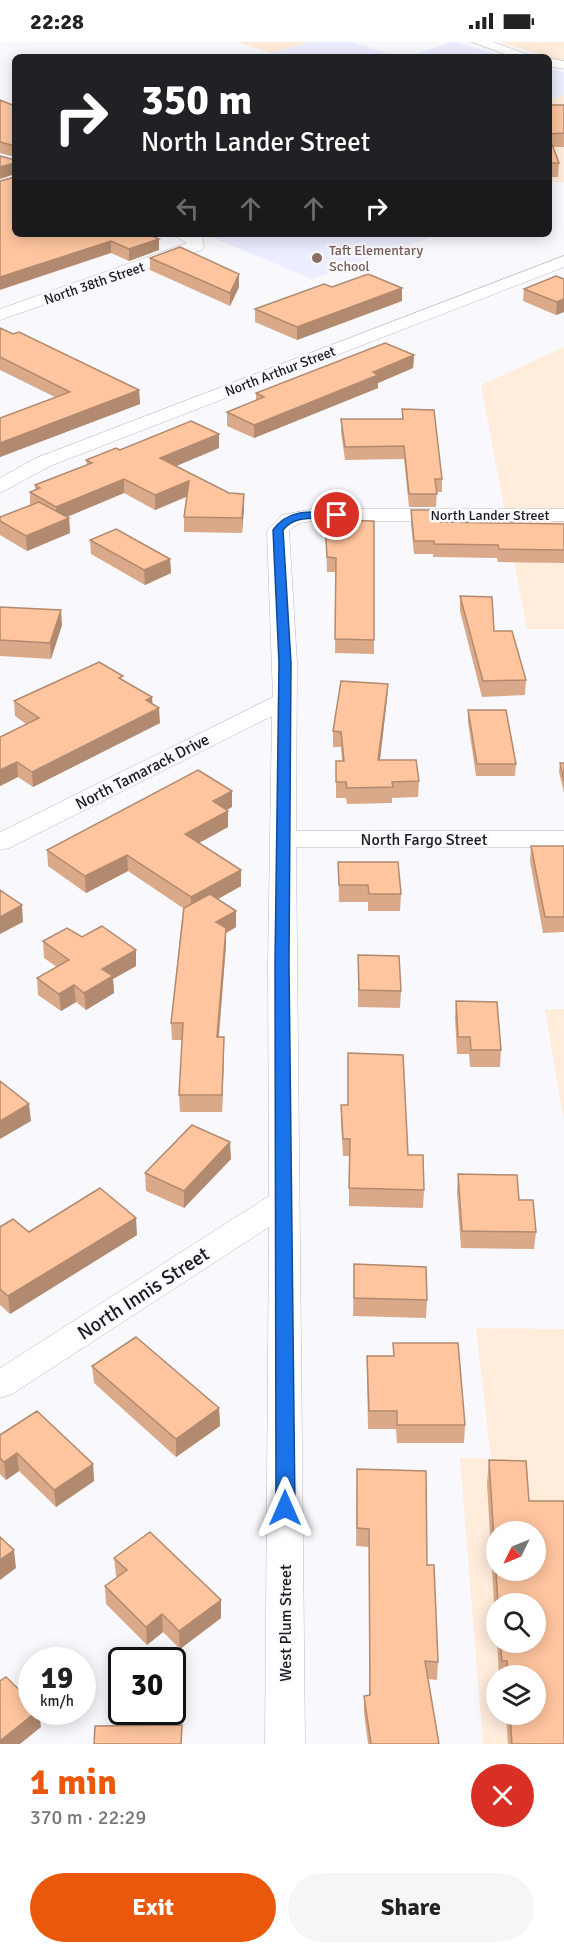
<!DOCTYPE html>
<meta charset="utf-8">
<style>
:root{--surface:#fff;--page:#f6f6f6;--text:#222;--muted:#767676;--accent:#ea580c}
body{margin:0;font-family:Signika,sans-serif;background:var(--page);color:var(--text);height:100vh;display:flex;flex-direction:column;font-size:22px;white-space:nowrap}
*{box-sizing:border-box;margin:0}
p{font-size:20px;color:var(--muted)}
.icon{flex:none;width:33px;height:33px;fill:none;stroke:currentColor;stroke-width:2;stroke-linecap:round;stroke-linejoin:round}
.map{position:relative;height:1702px;overflow:hidden}
.panel{display:flex;flex-direction:column;background:var(--surface);flex:1}
.panel>*{flex:none}
.banner{position:absolute;left:12px;top:12px;width:540px;height:183px;border-radius:9px;box-shadow:0 3px 15px #0003;background:#202124;color:#fff;overflow:hidden}
.needle{width:39px;rotate:227deg}
.fabs{position:absolute;left:486px;top:1479px;display:grid;gap:12px}
.fabs a{display:grid;place-items:center;width:60px;height:60px;border-radius:50%;background:var(--surface);box-shadow:0 3px 15px #0003;font-size:30px}
.speed{position:absolute;left:18px;top:1605px;display:flex;gap:12px;font-size:30px;font-weight:700;text-align:center}
.speed>*{display:grid;place-content:center;width:78px;height:78px;border-radius:50%;background:var(--surface);box-shadow:0 3px 15px #0003;line-height:1}
.speed small{font-size:15px;font-weight:400}
.speed .limit{border:3px solid #111;border-radius:9px;background:#fff;color:#111}
.pin{position:absolute;display:grid;place-items:center;width:51px;height:51px;color:#fff;margin:-26px;border:3px solid #fff;border-radius:50%;box-shadow:0 2px 6px #0007}
.me{position:absolute;width:66px;margin:-33px;rotate:0deg;stroke-linejoin:round;filter:drop-shadow(0 0 4px #0008)}
.turn{display:flex;align-items:center;gap:21px;height:126px;padding:0 30px;font-size:27px}
.turn .icon{width:78px;height:78px;stroke-width:2.5}
.turn b{display:block;font-size:42px;line-height:51px}
.lanes{display:flex;align-items:center;height:57px;padding:0 30px;background:#0003;justify-content:center;gap:30px;direction:ltr}
.lanes .off{opacity:.35}
.round{display:grid;place-items:center;flex:none;width:63px;height:63px;border-radius:32px;background:var(--page)}
.overview{display:flex;align-items:center;justify-content:space-between;height:102px;padding:0 30px}
h1{font-size:36px;font-weight:700;line-height:45px;color:var(--accent)}
.cta{display:flex;gap:12px;margin-top:auto;padding:12px 30px}
.cta a{flex:1;height:69px;border-radius:36px;background:var(--accent);color:#fff;font-size:24px;font-weight:700;line-height:69px;text-align:center}
.cta a+a{background:var(--page);color:var(--text)}
.status{display:flex;justify-content:space-between;align-items:center;height:42px;padding:0 30px;background:var(--surface);direction:ltr}
.status svg{height:16px;fill:currentColor}
.map>svg:first-child{display:block}
</style>
<div class="status"><b>22:28</b><svg viewBox="0 0 49 12"><path d="M0 12V9h3v3zM5 12V6h3v6zM10 12V3h3v9zM15 12V0h3v12zM26 1h20v11H26zM47 4h2v5h-2z"/></svg></div>
<div class="map">
<svg width="564" height="1702" viewBox="0 0 564 1702">
<rect width="100%" height="100%" fill="#f9f9fd"/>
<path fill="#ffecdb" fill-rule="evenodd" d="M237,0h73l-39,11z
M500,0h64v19l-12,-3z
M564,53v87h-15v-82z
M564,305v282h-37l-46,-244z
M545,967h19v112z
M476,1286l88,1v415h-81l-23,-286 31,1zM496,1490h40v38h-40zM496,1562h40v38h-40zM496,1634h40v38h-40z"/>
<path fill="#ecedff" d="M310,0h43l46,15h-142z
M452,0h4l49,15h-98z
M549,27l15,3v23l-15,5z
M204,192h236l-128,45z"/>
<g fill="none" stroke-linecap="round" stroke-linejoin="round">
<g stroke="#b8b8c2" stroke-width="1">
<path id="street" d="M472,0h21l42,15h-22z
M549,16l15,3v8l-15,-3z
M172,192h22l8,3 2,9 -2,4 -202,70v-11l187,-66z
M564,214v11l-514,199 -50,27v-15l36,-20z
M314,467h250v12h-250l-14,2 -11,7 8,133 -1,168h268v16h-268l9,897h-40l4,-517 -257,167 -12,4v-30l269,-172 -1,-233 4,-247 -263,132 -9,2v-18l273,-135 -6,-167 15,-15z"/>
</g>
<use href="#street" fill="#fff" fill-rule="evenodd"/>
</g>
<path fill="#daa989" d="M0,58l15,6v51l-15,-4z
M549,63h15v42h-11l6,16 -1,14h-9z
M0,139l153,53 6,16 -30,11 -18,-8z
M150,216l89,29 -9,19 -80,-36z
M564,237v33l-8,3 -33,-14 1,-12z
M332,245l70,1v13l-105,39 -42,-18v-13z
M0,286l139,62 1,14 -140,53v-39l55,-21 -55,-27z
M414,313l-1,13 -35,15v5l-124,50 -27,-12v-14l29,-11v-8z
M402,367l40,70v13h-5l-1,15h-27l-5,-48 -59,1 -4,-28v-13h61z
M219,406l-44,18 54,27 15,1v14l-2,25 -58,-1v-15l3,-20 -32,13 -31,-17 -57,24 2,1 1,15 -43,18 -27,-16v-18l30,-12v-13l5,-2v-5l52,-20 -1,-5 34,-10z
M411,468l29,12 124,2v39l-66,-1 -1,-4 -64,-1v-3h-19l-3,-31z
M325,478l49,120v14l-39,-1 1,-81h-9z
M90,498l80,19 1,14 -26,12 -54,-31z
M460,554l34,35 32,49 -1,15 -43,2 -22,-86z
M0,566l62,17 -11,34 -51,-3z
M123,638l29,24 8,19 -127,64 -15,-10 -18,9 26,-62 -11,-8 -1,-15z
M388,642l-1,15 -7,61 39,21 -1,16 -26,1v5l-45,1 -1,-6h-10v-37h6l-1,-14h-8v-16z
M468,668l48,54 -1,12h-39l-8,-54z
M560,721h4v30l-5,-21z
M232,765l-5,3 1,17 -29,16 42,43 -23,13 18,12v16l-10,6v12l-7,92h5l-2,75h-42l-1,-17 3,-55h-10l-1,-17 12,-115 -55,-37 -42,22 -38,-27 -1,-16z
M531,804h33v86l-21,1 -13,-72z
M338,820l63,32 -1,17h-32v-9h-29z
M82,895l54,29 -23,13 1,14 -28,17 -10,-8 -15,9 -23,-16 -1,-17 20,-11 -13,-9 -1,-17z
M358,913l43,36 -1,17 -42,-1z
M456,959l45,49 -1,17h-30l-1,-13h-12l-2,-36z
M341,1063l67,50 16,35 -1,18 -74,-2v-50h-6l-2,-34z
M231,1117l-47,49 -38,-17 -1,-18z
M458,1132l61,26 17,32 -2,17 -73,-1 -4,-56z
M0,1185l29,5 108,3 -127,79 -10,-9z
M354,1222l73,36 -1,18 -73,-2z
M393,1301l72,82 -1,18h-67l-1,-14h-28l-1,-55v-18h26z
M92,1324l127,42 1,18 -44,31 -82,-74z
M0,1393l93,29 1,17 -38,26 -37,-36 -13,9 -6,-6z
M489,1418l40,41 35,243h-56l-2,-30h30v-38h-37l-2,-34h39v-38h-40v32l-9,-153z
M357,1427l70,96 11,97 -1,18 -9,-1 11,65h-71l-4,-31v-17l5,-1v-148l-13,-1z
M114,1516l107,42v18l-41,31 -17,-17 -16,13 -41,-41 -1,-18 12,-9 -1,-1z"/>
<path fill="#b28a6f" d="M15,121v11l-15,5v-12z
M153,192v7l6,-2v11l-30,11v-12l21,-14z
M111,199v12l-111,37v-13z
M239,232v13l-9,19v-13z
M402,246v13l-105,39v-13z
M564,257v13l-8,3 1,-13z
M414,313l-1,13 -35,15v5l-124,50v-13z
M139,348l1,14 -140,53v-14z
M219,392v14l-59,25v-15z
M124,437v14l-67,28 -1,-14z
M189,439v14l-34,15v-15z
M244,452v14l-2,25v-15z
M69,476l1,15 -43,18 -1,-15z
M170,517l1,14 -26,12 -1,-15z
M61,568l1,15 -11,34 -1,-16z
M388,642l-1,15 -9,77v-16z
M152,655l1,15 6,-4 1,15 -127,64 -1,-15z
M17,720l1,15 -18,9v-16z
M232,749v16l-19,10v-16z
M228,769v16l-42,23 -1,-16z
M127,813l1,16 -42,22 -1,-17z
M241,828v16l-50,28v-17z
M22,863l1,17 -23,12v-17z
M236,869v16l-10,6v12l-9,109 -1,-132z
M136,908v16l-23,13 1,14 -28,17 -2,-17 18,-24z
M74,943l2,17 -15,9 -2,-17z
M224,995v17l-2,58v-17z
M29,1062l2,17 -31,18v-18z
M230,1100l1,17 -47,49v-17z
M136,1176l1,17 -127,79 -2,-18z
M219,1366l1,18 -44,31v-18z
M17,1411l2,18 -13,9 -2,-18z
M93,1422l1,17 -38,26 -2,-17z
M14,1508l2,18 -16,12v-20z
M221,1558v18l-41,31 -1,-18z
M162,1572l1,18 -16,13 -1,-18z
M36,1670h3l2,15 -21,17h-20v-3z"/>
<path fill="#fec59f" stroke="#b28a6f" stroke-width="1.5" fill-rule="evenodd" d="M0,58l15,6v40l-15,-4z
M549,63h15v28l-15,1z
M549,94l10,27h-10z
M0,114l15,4v3l-15,4z
M15,135v57h136l-1,1 9,4 -30,10 -18,-8 -111,36v-96z
M180,205l59,27 -9,19 -80,-35z
M368,232l34,14 -105,39 -42,-18 69,-25 8,3z
M556,234l8,3v20l-7,3 -33,-13z
M0,286l13,6 6,-2 120,58 -139,53v-25l70,-26 -70,-35z
M385,301l29,12 -41,17 5,3 -124,50 -27,-13 37,-15 -8,-4z
M402,367l32,1 8,69h-7l2,15h-28l-5,-48 -59,1 -4,-28h62z
M191,379l28,13 -59,24 69,35 15,1 -2,24 -58,-1 5,-36 -34,14 -31,-16 -68,28 -26,-15 10,-4 -5,-3 57,-22 -6,-3 30,-12 4,2z
M39,460l30,16 -43,18 -26,-15v-4z
M411,468h28l1,12 124,2v26l-65,-1 -1,-4 -64,-1v-3h-20z
M325,478l49,1v119l-39,-1 1,-81 -9,-1z
M116,487l54,30 -26,11 -54,-30z
M460,554l32,1 2,34h18l14,49 -43,1z
M0,565l61,3 -11,33 -50,-3z
M99,620l24,14 -4,2 33,19 -6,3 13,8 -127,64 -15,-10 -17,8v-33l39,-19 -25,-17z
M341,639l47,3 -10,76h38l3,21 -27,1 1,5 -46,1 -1,-6h-10v-21h8l-3,-29 -8,-1z
M468,668h38l10,54h-39z
M560,721h4v18z
M198,728l34,21 -19,10 15,10 -43,23 56,36 -50,27 -64,-42 -42,21 -38,-26z
M531,804h33v71h-19z
M338,820h60l3,32h-32l-1,-9h-29z
M0,848l22,15 -22,12z
M210,852l26,17 -20,11 10,6 -9,109h7l-2,58h-43l4,-72h-12l13,-115z
M102,884l34,24 -34,19 11,7 -29,17 -10,-8 -15,9 -22,-16 32,-18 -26,-19 24,-13 15,9z
M358,913l41,1 2,35 -42,-1z
M456,959l41,1 4,48h-30l-1,-13h-12z
M348,1011l55,2 5,100h15l1,35 -75,-2 1,-49h-7l-2,-34h7z
M0,1039l29,23 -29,17z
M192,1083l38,17 -46,49 -39,-18z
M458,1132l59,1 2,25h14l3,32 -74,-1z
M100,1146l36,30 -128,78 -8,-7v-62l13,-8 16,13z
M354,1222l72,3 1,33 -73,-2z
M136,1295l83,71 -43,31 -84,-73z
M393,1301h65l7,82h-68v-14h-28l-2,-55h27z
M37,1369l56,53 -39,26 -37,-37 -13,9 -4,-4v-23z
M489,1418l37,1 3,40h35v243h-52l-2,-30h26v-38h-28l-1,-15h-5l-2,-19h36v-38h-38zM496,1490h40v38h-40z
M357,1427l69,2 1,94h7l4,97 -13,-1 14,83h-68l-7,-48 6,-1 -1,-166 -12,-1z
M150,1490l71,68 -42,31 -17,-17 -16,13 -41,-41 22,-16 -13,-12z
M0,1495l14,13 -14,10z
M6,1635l26,25v10h4l-36,29v-60z
M182,1683l-1,19h-87l1,-18z"/>
<path fill="#1a73e8" stroke="#114b97" stroke-width="1.5" d="M337,470l4,1v4c-20,4 -44,-5 -58,13l8,133 -2,300 6,545 -3,5 -7,2 -6,-2 -3,-5 -1,-545 4,-300 -6,-133c15,-22 39,-18 64,-18z"/>
<circle fill="#8d6e63" stroke="#f9f9fd" stroke-width="2" cx="317" cy="216" r="6"/>
<g text-anchor="middle" stroke-width="5" stroke-linejoin="round" paint-order="stroke">
<g font-size="14" fill="#785e54" stroke="#f9f9fd" text-anchor="start">
<text x="329" y="213">Taft Elementary<tspan x="329" dy="16">School</tspan></text>
</g>
<g font-size="14" fill="#1a1a1e" stroke="#f9f9fd">
<text transform="translate(94 241) rotate(-19)" y="5">North 38th Street</text>
<text transform="translate(280 329) rotate(-21)" y="5">North Arthur Street</text>
<text x="490" y="478">North Lander Street</text>
</g>
<g font-size="16" fill="#1a1a1e" stroke="#f9f9fd">
<text transform="translate(142 729) rotate(-27)" y="6">North Tamarack Drive</text>
<text x="424" y="803">North Fargo Street</text>
<text transform="translate(285 1581) rotate(-90)" y="6">West Plum Street</text>
</g>
<g font-size="20" fill="#1a1a1e" stroke="#f9f9fd">
<text transform="translate(143 1251) rotate(-33)" y="7">North Innis Street</text>
</g>
</g>
</svg>
<div class="fabs">
<a><svg class="needle" viewBox="-14 -14 28 28"><path d="M0-13l5 13h-10z" fill="#e53935"/><path d="M0 13l5-13h-10z" fill="#767676"/></svg></a>
<a><svg class="icon" aria-label="search" viewBox="0 0 24 24"><circle cx="10" cy="10" r="6"/><path d="M15 15l6 6"/></svg></a>
<a><svg class="icon" aria-label="layers" viewBox="0 0 24 24"><path d="M12 4l9 5-9 5-9-5zM3 14l9 5 9-5"/></svg></a>
</div>
<div class="speed"><div>19<small>km/h</small></div><div class="limit">30</div></div>
<div class="pin" style="left:337px;top:473px;background:#d93025"><svg class="icon" aria-label="arrive" viewBox="0 0 24 24"><path d="M6 21V4h12l-3 4 3 4H6"/></svg></div>
<svg class="me" style="left:285px;top:1466px" viewBox="-20 -20 40 40"><path d="M0-17L14 15 0 8-14 15z" fill="#1a73e8" stroke="#fff" stroke-width="4"/></svg>
<div class="banner">
<div class="turn"><svg class="icon" aria-label="right" viewBox="0 0 24 24"><path d="M7 20v-9h11M14 6l5 5-5 5"/></svg><div><b>350 m</b>North Lander Street</div></div>
<div class="lanes"><svg class="icon off" aria-label="left" viewBox="0 0 24 24"><path d="M17 20v-9H6M10 6l-5 5 5 5"/></svg><svg class="icon off" aria-label="ahead" viewBox="0 0 24 24"><path d="M12 20V5M6 11l6-6 6 6"/></svg><svg class="icon off" aria-label="ahead" viewBox="0 0 24 24"><path d="M12 20V5M6 11l6-6 6 6"/></svg><svg class="icon" aria-label="right" viewBox="0 0 24 24"><path d="M7 20v-9h11M14 6l5 5-5 5"/></svg></div>
</div>
</div>
<section class="panel">
<div class="overview"><div><h1>1 min</h1><p>370 m · 22:29</p></div><a class="round" style="background:#d93025;color:#fff"><svg class="icon" aria-label="close" viewBox="0 0 24 24"><path d="M6 6l12 12M18 6L6 18"/></svg></a></div>
<div class="cta"><a>Exit</a><a>Share</a></div>
</section>
